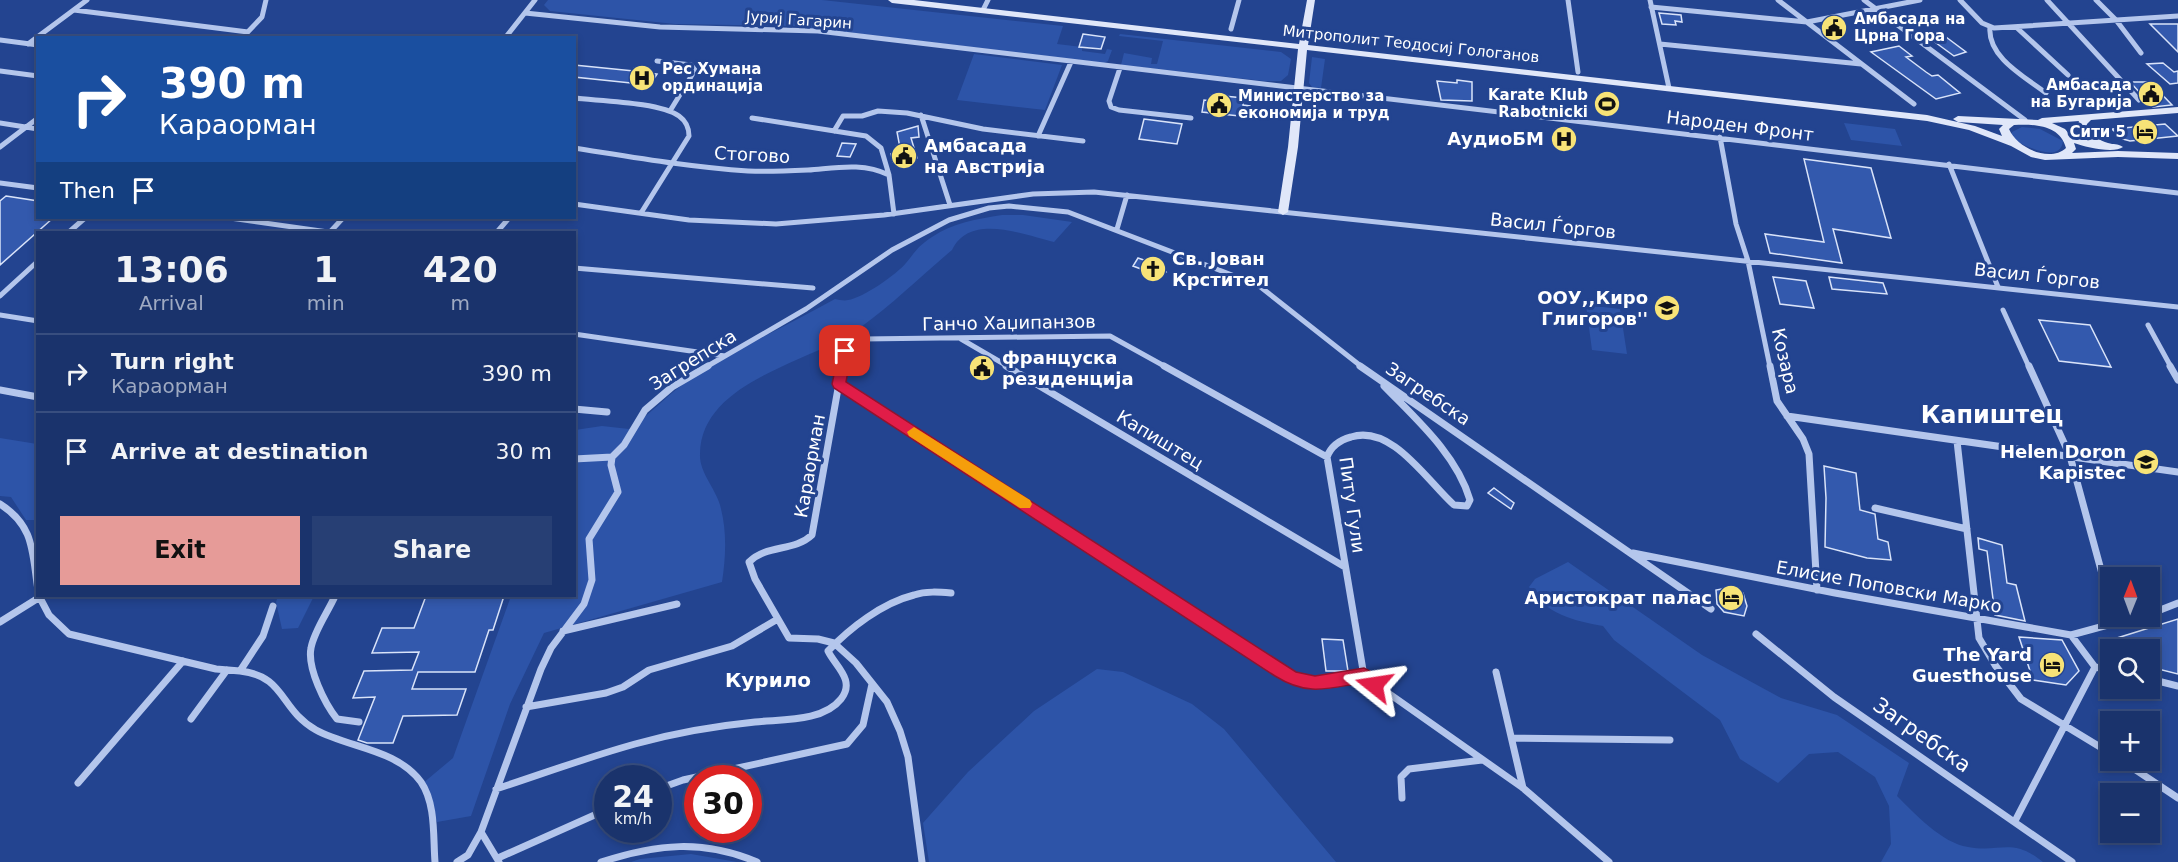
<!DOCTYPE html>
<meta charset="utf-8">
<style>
:root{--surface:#1a336c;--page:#273f74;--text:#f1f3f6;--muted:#9faac2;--line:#384e7f;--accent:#e69b98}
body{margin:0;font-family:"DejaVu Sans",sans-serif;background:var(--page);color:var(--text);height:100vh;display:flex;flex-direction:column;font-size:22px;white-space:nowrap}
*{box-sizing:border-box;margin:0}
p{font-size:20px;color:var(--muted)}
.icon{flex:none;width:33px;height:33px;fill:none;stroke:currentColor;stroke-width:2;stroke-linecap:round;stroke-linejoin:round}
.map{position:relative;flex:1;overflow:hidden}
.side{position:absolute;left:36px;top:231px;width:540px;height:366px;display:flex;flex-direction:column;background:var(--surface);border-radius:0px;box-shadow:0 3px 9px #0003,0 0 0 2px var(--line)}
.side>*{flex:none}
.banner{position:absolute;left:36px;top:36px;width:540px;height:183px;border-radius:0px;box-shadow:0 3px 9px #0003,0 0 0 2px var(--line);background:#1a4fa0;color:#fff;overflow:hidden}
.needle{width:39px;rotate:1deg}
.fabs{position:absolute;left:2100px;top:567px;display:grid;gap:12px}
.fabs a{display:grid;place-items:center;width:60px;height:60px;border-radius:0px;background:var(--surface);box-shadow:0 3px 9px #0003,0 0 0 2px var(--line);font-size:30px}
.speed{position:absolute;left:594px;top:765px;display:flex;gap:12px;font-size:30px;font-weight:700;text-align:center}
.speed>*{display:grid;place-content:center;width:78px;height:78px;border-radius:50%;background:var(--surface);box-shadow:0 3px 9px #0003,0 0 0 2px var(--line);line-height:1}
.speed small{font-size:15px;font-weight:400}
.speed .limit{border:9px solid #d22;background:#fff;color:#111}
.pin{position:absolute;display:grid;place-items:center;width:51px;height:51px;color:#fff;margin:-26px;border-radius:12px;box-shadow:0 3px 9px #0006}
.me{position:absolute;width:66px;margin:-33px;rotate:285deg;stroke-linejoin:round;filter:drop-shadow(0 0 4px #0008)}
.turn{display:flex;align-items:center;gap:21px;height:126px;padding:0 24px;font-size:27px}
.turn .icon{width:78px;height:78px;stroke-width:2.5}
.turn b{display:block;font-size:42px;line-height:51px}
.then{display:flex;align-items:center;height:57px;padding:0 24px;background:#0003;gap:12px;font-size:22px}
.eta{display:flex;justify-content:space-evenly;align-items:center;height:102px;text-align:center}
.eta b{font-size:36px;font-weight:800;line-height:42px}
.primary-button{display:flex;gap:12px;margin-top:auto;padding:12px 24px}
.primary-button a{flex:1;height:69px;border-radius:0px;background:var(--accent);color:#111;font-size:24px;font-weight:800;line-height:69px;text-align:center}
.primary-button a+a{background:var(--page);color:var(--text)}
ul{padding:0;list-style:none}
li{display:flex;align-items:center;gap:18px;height:78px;padding:0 24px;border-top:2px solid var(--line)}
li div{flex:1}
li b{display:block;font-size:22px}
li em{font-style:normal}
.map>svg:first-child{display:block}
</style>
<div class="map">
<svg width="2178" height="862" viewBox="0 0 2178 862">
<rect width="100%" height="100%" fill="#234490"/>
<path fill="#2d54a8" d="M548,0h274l241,26 -6,18 25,3v4l23,3 2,-5 5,1 -4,11 -4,2 -307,-37 -122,-2 -125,-13 -6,-6z
M1120,34l161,18 10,7 -3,16 -7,6h-17l-143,-16 3,-12 28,5 -1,6h6l6,-23 -44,-5z
M974,54l88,11 -17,45 -88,-10z
M1312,57l13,2 -4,29 -9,-1 -3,-4z
M1844,123l51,6 7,17 -51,-6z
M2022,127l18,2 23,12c-3,24 -39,4 -51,-2v-7z
M1002,215h21l49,7 -18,20c-30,-7 -84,-30 -102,8 -30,25 -59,54 -91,77 -46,35 -160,52 -161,127 -1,18 15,34 20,51 7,25 6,51 2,77l-178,51 -34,71 -39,112 -34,6 -15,-38 31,-26 58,-162h63l1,-166 27,-4 27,3c23,-16 41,-37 64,-52 45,-29 95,-52 142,-78 4,1 10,2 13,1 15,-2 49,-26 58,-37 10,-12 12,-17 26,-26 20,-14 45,-18 70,-22z
M1586,305l34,4 7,45 -35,-4z
M0,438l37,6 1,76h-12l-15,-23 -11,-1z
M1568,562l134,93 79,43 56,17 72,48 -12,33c18,18 45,47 71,51 33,6 44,-10 75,15h-162l10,-18 -2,-38 -14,-29 -37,-25 -29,2 -31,29 -38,-24 -20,-39 -106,-80 -11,-14c-29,-5 -57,-12 -74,-39l6,-8z
M278,596h36l-16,32 -16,1 -6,-27z
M1097,669l26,3 69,32 32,25 112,133h-407l-6,-39 45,-51 66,-61z
M691,854l46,8h-106l9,-3z"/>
<path fill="#3359ad" stroke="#d9e3f9" stroke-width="1.5" d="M1659,13l22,2 1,7 -7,-1 1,4 -14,-1z
M2150,24h28v28z
M1083,34l22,3 -4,12 -22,-2z
M1946,37l20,15 -12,4 -22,-16z
M1899,46l13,10 -6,1 20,15 6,4 6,-1 22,18 -24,6 -65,-47z
M2163,63l11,9 4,-1v12l-8,1 -23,-20z
M574,65l60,6 23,3 -7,11 -76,-8z
M1457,80l15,2v19l-31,-1 -4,-19 20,2z
M2130,82h20l22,23 -19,2z
M1213,95l31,3 -1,7 7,1 -1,11 -47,-5 2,-12 8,1z
M1144,119l38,5 -5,20 -38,-5z
M2165,124l13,12 -48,5 -7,-2 -11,-10z
M918,126l1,11 -8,1 6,20 -24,4 -2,-8 10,-1 -4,-21z
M842,143l14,1 -6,13 -13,-1z
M1804,159l67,9 20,70 -58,-9 9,34 -72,-10 -5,-19 59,8z
M6,196l32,5v17h15l-53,47v-64z
M1138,258l23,8 5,6 -9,3 -24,-9z
M1773,277l33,4 8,27 -34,-4z
M1829,277l54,6 4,11 -55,-5z
M2039,320l51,5 21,42 -52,-6z
M1824,466l32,7 4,37 15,4 3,25 10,3 3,18 -24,-2 -42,-11 1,-49z
M1494,488l20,15 -3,6 -23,-16z
M1978,538l24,7 5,38 9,2 9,36 -30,-6 -8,-64 -8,-2z
M1727,588l16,5 4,13 -3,10 -20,-4 -7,-8 -1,-14z
M426,596h78l-11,34h-4l-14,42h-57l-6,17h54l-9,26 -54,1 -10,27h-26l-9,-3 17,-43 -22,1 11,-27 48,-1 7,-18 -47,1 10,-25h32z
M2178,619v55l-28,-7v-17h-26l-7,-12z
M2019,637l43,3 17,31 -13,14 -33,-5z
M1322,639l21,1 5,31h-22z"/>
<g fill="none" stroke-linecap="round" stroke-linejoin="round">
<path stroke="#b4c6ec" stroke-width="5" d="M1568,0l10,72
M1650,0l19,88
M1778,0l136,104
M1864,0l161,120
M1960,0l22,23 12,5 184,-12
M2047,0l92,100
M2096,0l20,20 25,33
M1651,7l156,15 113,-22
M74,10l174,22
M983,10l5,-10
M525,13l135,14 158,4 1360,162
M1990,27c-3,30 35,50 56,66
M2016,27l52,48
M1231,29l8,-29
M242,38l20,-21 4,-17
M505,38l30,-38
M0,40l38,5
M28,44l59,-44
M1660,44l201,20
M657,61l34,4 4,5 -25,41
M1120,68l-11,33 2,6 8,3 72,8
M0,71l38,5
M574,98c25,3 86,4 105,18 7,5 10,12 10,20l-48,77
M921,115l29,90
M752,118l114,18 15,12 8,27
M0,123l38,6
M834,131l9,-15h19l16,-5 29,2 76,16 100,12
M1038,136l33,-74
M1720,137l16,87 12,37 22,106
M0,147l38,-29
M574,148c58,9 115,19 174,23 20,1 40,0 60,-1 28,-2 54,-8 81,5l5,39
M1949,164l49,123
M0,183l38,5
M574,204l115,16 87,4 108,-9 149,-21 61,-2 1084,115
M230,218l98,14
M1117,229l10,-34
M69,232l16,-14
M330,232l13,-14
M497,232l12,-14
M574,268l239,20
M0,296l38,-35
M2003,310l26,57
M0,315l38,6
M2148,325l23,42
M574,334l151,22
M961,339l48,28
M706,367l100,-58 86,-59 57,-30 40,-12 20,-2 59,6 190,73 104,82
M842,367c3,-16 6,-21 21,-28l247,-3 56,31"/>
<path stroke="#b4c6ec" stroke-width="7" d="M842,366l-30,169c-18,17 -45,9 -63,27l6,17 34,59 29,1 16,4 22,20 31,39 13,29 8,26 14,105
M1006,366l339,201
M1164,366l163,91
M1360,366l351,243
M1770,366l7,35 26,38 6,15 8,136
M2029,366l41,90 40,147
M2170,366l8,14
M839,384l454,294 22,6 49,-8
M1384,386c32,33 73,69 86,114l-3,6 -13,-1c-27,-24 -62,-81 -103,-68 -11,3 -20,9 -24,20l37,219 159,112 86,74
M0,390l38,7
M574,409l33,3
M1787,416l391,56
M1957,441l22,197 16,27 26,34 89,54
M574,459l38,-2
M0,504c35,22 32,49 38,86
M1875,508l92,21
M1633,553l202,40 236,42 70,-19
M39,596l10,19 20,19 147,35 24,2 23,-35 10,-30
M335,596c-7,16 -21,35 -24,52 -4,20 14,56 26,71l22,3
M2150,614l28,-11
M0,622l40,-25
M563,631l114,-27
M1756,634l78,63 238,165
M2095,667l15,3
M240,671c46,5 39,38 76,59 33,18 81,19 105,52 15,22 12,55 14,80
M1496,672l27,116
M2150,679l28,7
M526,707l80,-14 17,-6 26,-17 83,-24 44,-26
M191,719l36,-49
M1512,738l158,2
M2121,760l57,38
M78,783l105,-122
M496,789c46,-15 92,-32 139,-45 39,-11 80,-18 120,-22 27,-3 68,0 86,-23 15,-19 -6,-33 -13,-48 22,-23 54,-48 86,-56 12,-4 25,-3 37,-2
M658,789l25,-9 164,-36 16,-19 9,-41
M1402,798l-1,-21 8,-8 73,-9
M2015,821l80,-154 -24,-32
M498,858l110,-49
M457,862l11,-7 13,-23
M499,862l-18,-30 60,-163 10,-21 33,-44 8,-24 -3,-41 29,-47 -7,-27 1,-8 12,-12 21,-35 27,-23 36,-21
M601,862c56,-18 101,-23 156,0"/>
<path fill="#e0e7f9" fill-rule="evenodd" d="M888,0h26l385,44 8,-44h8l-7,45 619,70 48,11 27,10 -3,-7 4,-4 -45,-3 -5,-3 5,-3 80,4 4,-2 136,-11v6l-87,7 -4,4 -1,4c5,6 14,13 22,15 6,2 9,0 15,4 -9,7 -38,0 -49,-4l2,6 -4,4 46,-2 60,2v6l-60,-2 -73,3 -14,-3 -20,-11 -42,-16 -42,-9 -620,-71 -9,97 -10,65 -5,3 -5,-3 10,-65 10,-98 -406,-46zM2079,121l-3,7 8,10 6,3 -20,-6 -5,-6 -13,-6zM2014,125c21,-1 46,0 52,23 -16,15 -49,0 -57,-19z"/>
</g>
<path fill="#e11d48" stroke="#92132f" stroke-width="1.5" d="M845,346l7,5 -6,31 450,290 19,4 49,-8 6,3 12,14 -3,5 -5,2 -13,-9c-35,6 -54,13 -86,-7l-441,-288 -2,-4 7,-33z"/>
<path fill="#f59e0b" d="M914,427l116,73 2,4 -2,4h-10l-111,-72 -2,-4z"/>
<defs>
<g id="civic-disc" transform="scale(1.35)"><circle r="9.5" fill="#f7e377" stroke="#234490"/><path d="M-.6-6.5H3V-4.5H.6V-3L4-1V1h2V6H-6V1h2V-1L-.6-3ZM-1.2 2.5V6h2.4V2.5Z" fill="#111"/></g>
<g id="hospital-disc" transform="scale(1.35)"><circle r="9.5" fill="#f7e377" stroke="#234490"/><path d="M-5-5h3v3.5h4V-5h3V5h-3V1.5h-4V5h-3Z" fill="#111"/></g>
<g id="stadium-disc" transform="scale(1.35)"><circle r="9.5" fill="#f7e377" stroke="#234490"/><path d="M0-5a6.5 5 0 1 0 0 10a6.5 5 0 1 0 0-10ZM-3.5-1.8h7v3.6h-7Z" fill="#111"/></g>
<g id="hotel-disc" transform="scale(1.35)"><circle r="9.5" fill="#f7e377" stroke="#234490"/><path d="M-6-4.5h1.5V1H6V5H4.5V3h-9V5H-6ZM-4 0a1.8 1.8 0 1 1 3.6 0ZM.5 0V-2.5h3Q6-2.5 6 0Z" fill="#111"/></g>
<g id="church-disc" transform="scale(1.35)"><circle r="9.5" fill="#f7e377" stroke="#234490"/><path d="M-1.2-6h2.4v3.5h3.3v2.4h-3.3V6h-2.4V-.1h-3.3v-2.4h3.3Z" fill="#111"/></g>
<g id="school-disc" transform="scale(1.35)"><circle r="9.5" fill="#f7e377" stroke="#234490"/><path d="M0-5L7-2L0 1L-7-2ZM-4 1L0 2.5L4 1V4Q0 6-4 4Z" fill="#111"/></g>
</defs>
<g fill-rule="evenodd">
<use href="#civic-disc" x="1834" y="28"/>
<use href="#hospital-disc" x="642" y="78"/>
<use href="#civic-disc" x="2151" y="94"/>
<use href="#stadium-disc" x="1607" y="104"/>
<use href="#civic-disc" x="1219" y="105"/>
<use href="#hotel-disc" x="2145" y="132"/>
<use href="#hospital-disc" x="1564" y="139"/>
<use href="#civic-disc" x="904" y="156"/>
<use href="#church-disc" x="1153" y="269"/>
<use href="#school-disc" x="1667" y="308"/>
<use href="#civic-disc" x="982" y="368"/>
<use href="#school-disc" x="2146" y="462"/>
<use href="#hotel-disc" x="1731" y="598"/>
<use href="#hotel-disc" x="2052" y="665"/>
</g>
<g text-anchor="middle" stroke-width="6" stroke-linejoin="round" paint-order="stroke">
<g font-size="15" font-weight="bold" fill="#fff" stroke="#234490" text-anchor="start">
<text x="1854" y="24">Амбасада на<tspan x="1854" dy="17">Црна Гора</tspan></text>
<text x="662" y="74">Рес Хумана<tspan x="662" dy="17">ординација</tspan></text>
<text x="2132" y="90" text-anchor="end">Амбасада<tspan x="2132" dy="17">на Бугарија</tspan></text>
<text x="1588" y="100" text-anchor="end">Karate Klub<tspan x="1588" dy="17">Rabotnicki</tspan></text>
<text x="1238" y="101">Министерство за<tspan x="1238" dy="17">економија и труд</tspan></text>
<text x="2126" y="137" text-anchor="end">Сити 5</text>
</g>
<g font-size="15" fill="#fff" stroke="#234490">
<text transform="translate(799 20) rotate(4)" y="5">Јуриј Гагарин</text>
<text transform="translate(1411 44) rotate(6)" y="5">Митрополит Теодосиј Гологанов</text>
</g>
<g font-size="18" fill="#fff" stroke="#234490">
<text transform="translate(1740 126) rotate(7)" y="6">Народен Фронт</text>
<text transform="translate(752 155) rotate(3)" y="6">Стогово</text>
<text transform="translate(1553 226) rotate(6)" y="6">Васил Ѓоргов</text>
<text transform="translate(2037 276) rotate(6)" y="6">Васил Ѓоргов</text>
<text transform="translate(1009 323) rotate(-1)" y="6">Ганчо Хаџипанзов</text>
<text transform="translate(693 360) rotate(-32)" y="6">Загрепска</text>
<text transform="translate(1785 361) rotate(77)" y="6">Козара</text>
<text transform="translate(1428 394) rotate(34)" y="6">Загребска</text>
<text transform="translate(1160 440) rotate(31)" y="6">Капиштец</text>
<text transform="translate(810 466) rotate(-80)" y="6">Караорман</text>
<text transform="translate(1352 505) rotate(82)" y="6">Питу Гули</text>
<text transform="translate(1889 587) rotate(10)" y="6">Елисие Поповски Марко</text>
</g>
<g font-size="18" font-weight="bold" fill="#fff" stroke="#234490" text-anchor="end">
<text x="1544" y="145">АудиоБМ</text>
<text x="924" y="152" text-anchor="start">Амбасада<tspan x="924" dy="21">на Австрија</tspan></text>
<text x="1172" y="265" text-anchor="start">Св. Јован<tspan x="1172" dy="21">Крстител</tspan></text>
<text x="1648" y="304">ООУ,,Киро<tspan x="1648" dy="21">Глигоров''</tspan></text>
<text x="1002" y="364" text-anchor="start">француска<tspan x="1002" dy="21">резиденција</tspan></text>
<text x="2126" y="458">Helen Doron<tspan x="2126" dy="21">Kapistec</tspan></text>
<text x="1712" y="604">Аристократ палас</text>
<text x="2032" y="661">The Yard<tspan x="2032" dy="21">Guesthouse</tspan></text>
</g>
<g font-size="20" font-weight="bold" fill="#fff" stroke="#234490">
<text x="768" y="687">Курило</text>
</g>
<g font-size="21" fill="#fff" stroke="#234490">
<text transform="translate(1922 735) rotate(35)" y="7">Загребска</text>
</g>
<g font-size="24" font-weight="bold" fill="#fff" stroke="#234490">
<text x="1992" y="423">Капиштец</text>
</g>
</g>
</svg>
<div class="fabs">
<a><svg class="needle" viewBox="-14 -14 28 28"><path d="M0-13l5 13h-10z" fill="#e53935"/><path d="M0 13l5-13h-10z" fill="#9faac2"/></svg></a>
<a><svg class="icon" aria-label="search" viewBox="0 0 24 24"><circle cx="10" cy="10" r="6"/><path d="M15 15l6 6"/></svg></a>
<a>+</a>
<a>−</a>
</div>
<div class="speed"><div>24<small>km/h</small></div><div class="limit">30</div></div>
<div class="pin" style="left:845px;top:351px;background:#d93025"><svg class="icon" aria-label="arrive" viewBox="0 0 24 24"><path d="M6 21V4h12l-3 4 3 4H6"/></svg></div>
<svg class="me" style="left:1374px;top:685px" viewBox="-20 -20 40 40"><path d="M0-17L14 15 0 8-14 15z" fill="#e11d48" stroke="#fff" stroke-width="4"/></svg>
<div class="banner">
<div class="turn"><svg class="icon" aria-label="right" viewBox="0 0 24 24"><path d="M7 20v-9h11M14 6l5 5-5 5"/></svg><div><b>390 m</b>Караорман</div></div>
<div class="then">Then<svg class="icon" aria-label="arrive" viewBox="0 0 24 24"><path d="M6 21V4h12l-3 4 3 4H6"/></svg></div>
</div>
<section class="side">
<div class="eta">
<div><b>13:06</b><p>Arrival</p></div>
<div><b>1</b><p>min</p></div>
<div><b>420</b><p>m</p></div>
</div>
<ul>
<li><svg class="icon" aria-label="right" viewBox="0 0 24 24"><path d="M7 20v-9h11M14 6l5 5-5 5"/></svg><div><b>Turn right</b><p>Караорман</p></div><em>390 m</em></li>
<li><svg class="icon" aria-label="arrive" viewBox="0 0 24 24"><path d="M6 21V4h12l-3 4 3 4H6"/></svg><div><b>Arrive at destination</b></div><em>30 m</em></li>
</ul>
<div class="primary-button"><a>Exit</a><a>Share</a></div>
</section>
</div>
